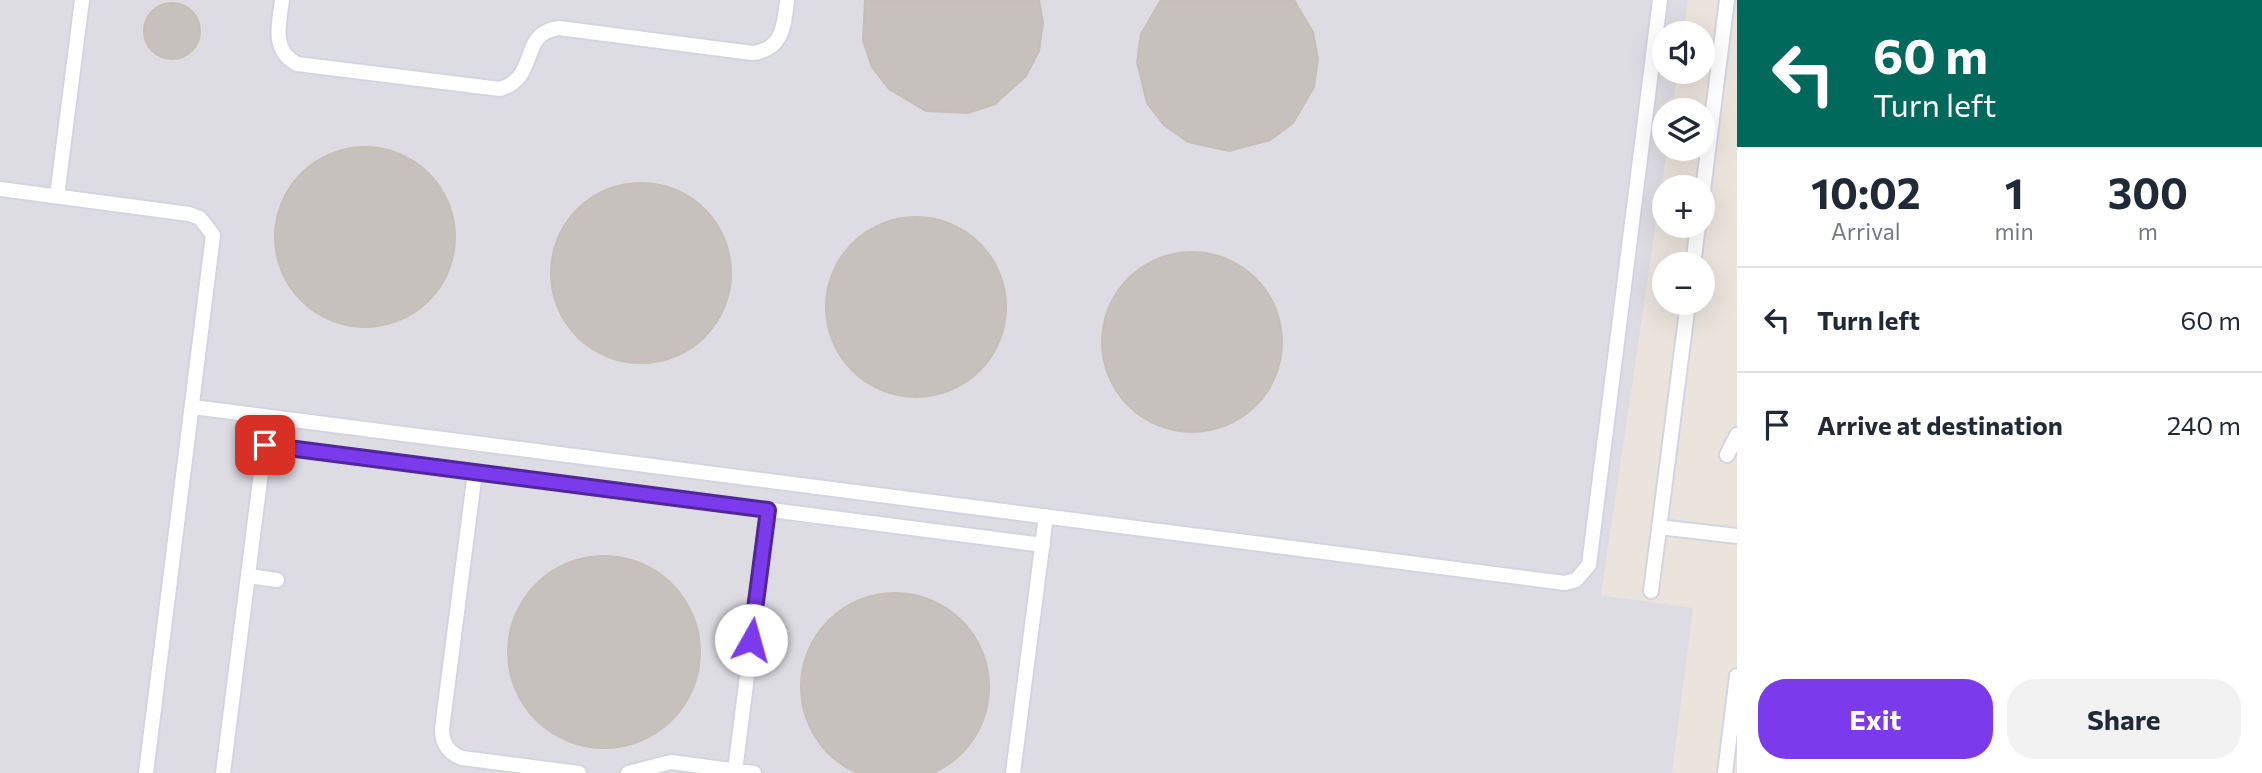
<!DOCTYPE html>
<meta charset="utf-8">
<style>
:root{--surface:#fff;--page:#f2f2f3;--text:#1f2937;--muted:#747a83;--line:#e0e1e3;--accent:#7c3aed}
body{margin:0;font-family:Commissioner,sans-serif;background:var(--page);color:var(--text);height:100vh;display:flex;flex-direction:column;font-size:26px;white-space:nowrap}
*{box-sizing:border-box;margin:0}
p{font-size:23px;color:var(--muted)}
.icon{flex:none;width:38px;height:38px;fill:none;stroke:currentColor;stroke-width:2;stroke-linecap:round;stroke-linejoin:round}
.map{position:relative;flex:1;overflow:hidden}
.sheet{display:flex;flex-direction:column;background:var(--surface);width:525px}
.sheet>*{flex:none}
.top-card{background:#00695c;color:#fff;overflow:hidden}
.buttons{position:absolute;left:1652px;top:21px;display:grid;gap:14px}
.buttons a{display:grid;place-items:center;width:63px;height:63px;border-radius:50%;background:var(--surface);box-shadow:0 7px 28px #0002;font-size:35px}
.pin{position:absolute;display:grid;place-items:center;width:60px;height:60px;color:#fff;margin:-30px;border-radius:14px;box-shadow:0 4px 10px #0006}
.me{position:absolute;width:77px;margin:-38px;rotate:7deg;stroke-linejoin:round;filter:drop-shadow(0 0 5px #0008)}
.turn{display:flex;align-items:center;gap:24px;height:147px;padding:0 21px;font-size:32px}
.turn .icon{width:91px;height:91px;stroke-width:2.5}
.turn b{display:block;font-size:49px;line-height:60px}
.eta{display:flex;justify-content:space-evenly;align-items:center;height:119px;text-align:center}
.eta b{font-size:42px;font-weight:700;line-height:49px}
.action{display:flex;gap:14px;margin-top:auto;padding:14px 21px}
.action a{flex:1;height:80px;border-radius:28px;background:var(--accent);color:#fff;font-size:28px;font-weight:700;line-height:80px;text-align:center}
.action a+a{background:var(--page);color:var(--text)}
ul{padding:0;list-style:none}
li{display:flex;align-items:center;gap:21px;height:105px;padding:0 21px;border-top:2px solid var(--line)}
li div{flex:1}
li b{display:block;font-size:26px}
li em{font-style:normal}
main{display:flex;flex:1;min-height:0}
.map>svg:first-child{display:block}
</style>
<main>
<div class="map">
<svg width="1737" height="773" viewBox="0 0 1737 773">
<rect width="100%" height="100%" fill="#ebe4dc"/>
<path fill="#dedce3" d="M0,0h1688l-5,33h-19v39h14l-6,38h-8l3,39 -66,446 92,13 -21,165h-1672z"/>
<path fill="#c6c1bc" stroke="#c6bfb6" stroke-width="2" d="M865,0h174l4,23 -4,28 -13,25 -31,28 -27,9 -42,-2 -37,-22 -17,-22 -9,-27z
M1161,0h133l19,32 5,27 -4,28 -21,36 -23,17 -41,11 -41,-9 -24,-17 -17,-22 -10,-41 4,-28z
M144 31a28 28 0 1 1 56 0a28 28 0 1 1-56 0Z
M275 237a90 90 0 1 1 180 0a90 90 0 1 1-180 0Z
M551 273a90 90 0 1 1 180 0a90 90 0 1 1-180 0Z
M826 307a90 90 0 1 1 180 0a90 90 0 1 1-180 0Z
M1102 342a90 90 0 1 1 180 0a90 90 0 1 1-180 0Z
M508 652a96 96 0 1 1 192 0a96 96 0 1 1-192 0Z
M801 687a94 94 0 1 1 188 0a94 94 0 1 1-188 0Z"/>
<g fill="none" stroke-linecap="round" stroke-linejoin="round">
<g stroke="#d2d5e1" stroke-width="18">
<path id="minor" d="M282,0c-3,25 -11,50 15,64l203,25c40,-12 18,-56 59,-61l193,25c31,-3 32,-27 35,-53
M0,189l189,25 11,4 13,17 -67,538
M1703,190l24,-190
M57,196l25,-196
M1693,264l5,-38
M193,407l1372,176 11,-3 13,-15 71,-565
M265,445l778,100
M1727,455l10,-20
M475,472l-33,257c0,14 6,24 20,29l117,15
M1659,527l78,9
M248,576l29,4
M1651,591l37,-288
M735,771l33,-261
M223,773l45,-356
M628,773l43,-11 83,11
M1013,773l33,-257
M1725,773l12,-97"/>
</g>
<use href="#minor" stroke="#fff" stroke-width="14"/>
</g>
<g fill="none" stroke-linecap="round" stroke-linejoin="round">
<g stroke="#51269a" stroke-width="18">
<path id="route" d="M265,445l503,65 -17,130"/>
</g>
<use href="#route" stroke="#7c3aed" stroke-width="12"/>
</g>
</svg>
<div class="buttons">
<a><svg class="icon" aria-label="sound" viewBox="0 0 24 24"><path d="M4 9h4l5-4v14l-5-4H4zM17 9q2 3 0 6"/></svg></a>
<a><svg class="icon" aria-label="layers" viewBox="0 0 24 24"><path d="M12 4l9 5-9 5-9-5zM3 14l9 5 9-5"/></svg></a>
<a>+</a>
<a>−</a>
</div>
<div class="pin" style="left:265px;top:445px;background:#d93025"><svg class="icon" aria-label="arrive" viewBox="0 0 24 24"><path d="M6 21V4h12l-3 4 3 4H6"/></svg></div>
<svg class="me" style="left:751px;top:640px" viewBox="-20 -20 40 40"><circle r="19" fill="#fff"/><path d="M0-13L10 11 0 6-10 11z" fill="#7c3aed"/></svg>
</div>
<section class="sheet">
<div class="top-card">
<div class="turn"><svg class="icon" aria-label="left" viewBox="0 0 24 24"><path d="M17 20v-9H6M10 6l-5 5 5 5"/></svg><div><b>60 m</b>Turn left</div></div>
</div>
<div class="eta">
<div><b>10:02</b><p>Arrival</p></div>
<div><b>1</b><p>min</p></div>
<div><b>300</b><p>m</p></div>
</div>
<ul>
<li><svg class="icon" aria-label="left" viewBox="0 0 24 24"><path d="M17 20v-9H6M10 6l-5 5 5 5"/></svg><div><b>Turn left</b></div><em>60 m</em></li>
<li><svg class="icon" aria-label="arrive" viewBox="0 0 24 24"><path d="M6 21V4h12l-3 4 3 4H6"/></svg><div><b>Arrive at destination</b></div><em>240 m</em></li>
</ul>
<div class="action"><a>Exit</a><a>Share</a></div>
</section>
</main>
